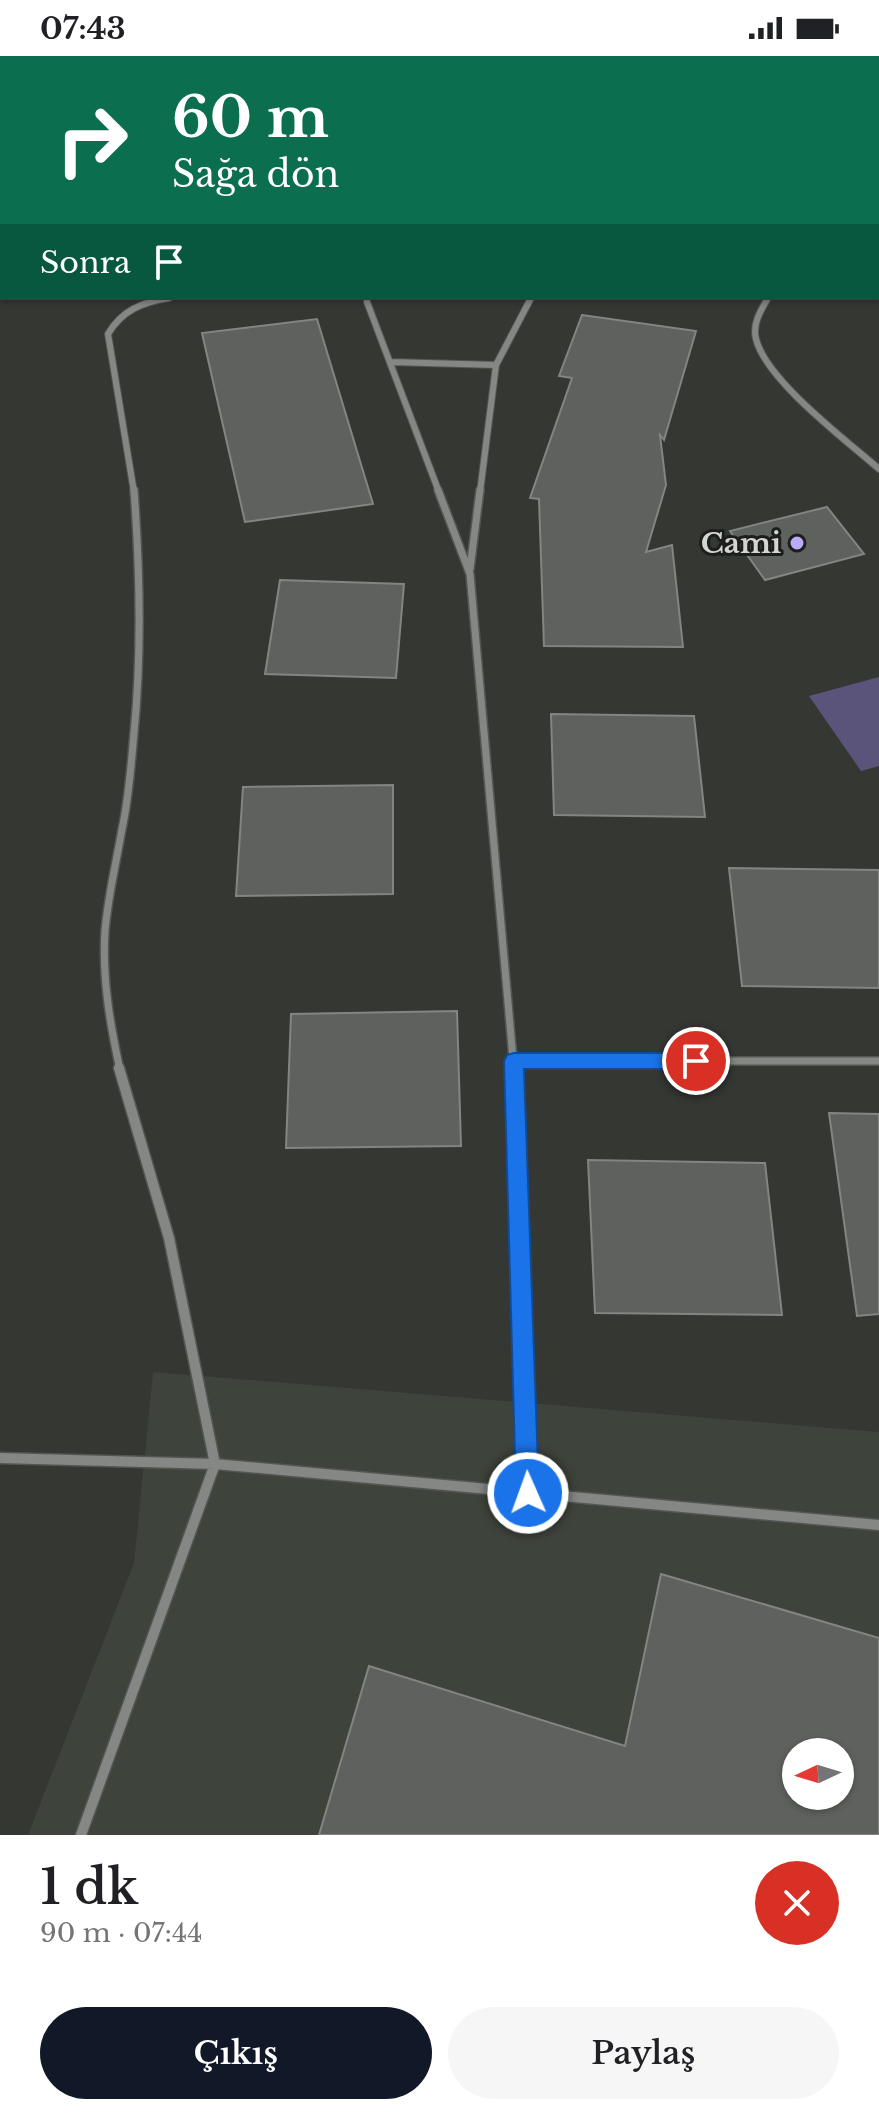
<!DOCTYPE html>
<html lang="tr">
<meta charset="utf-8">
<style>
:root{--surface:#fff;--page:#f6f6f6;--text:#202124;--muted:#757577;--accent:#111827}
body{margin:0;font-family:"Libre Baskerville",serif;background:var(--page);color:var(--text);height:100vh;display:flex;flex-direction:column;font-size:30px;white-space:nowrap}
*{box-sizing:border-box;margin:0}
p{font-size:26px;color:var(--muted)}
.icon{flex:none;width:44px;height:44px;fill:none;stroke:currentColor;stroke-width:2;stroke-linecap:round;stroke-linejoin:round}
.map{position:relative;height:1779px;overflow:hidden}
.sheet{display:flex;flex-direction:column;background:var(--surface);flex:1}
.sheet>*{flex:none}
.top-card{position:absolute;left:0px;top:0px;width:880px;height:244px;box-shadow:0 2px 6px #0004;background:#0b6e4f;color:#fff;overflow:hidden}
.needle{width:52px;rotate:266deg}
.controls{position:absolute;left:782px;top:1682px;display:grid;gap:16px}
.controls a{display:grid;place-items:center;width:72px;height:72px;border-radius:50%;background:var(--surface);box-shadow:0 2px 6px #0004;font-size:40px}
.pin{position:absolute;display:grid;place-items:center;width:68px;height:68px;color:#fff;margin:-34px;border:4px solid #fff;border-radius:50%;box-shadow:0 2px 8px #0007}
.me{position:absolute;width:88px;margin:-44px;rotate:358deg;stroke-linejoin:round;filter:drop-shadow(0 0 6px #0008)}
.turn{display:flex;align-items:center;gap:28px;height:168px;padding:0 40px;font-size:36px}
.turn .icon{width:104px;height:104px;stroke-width:2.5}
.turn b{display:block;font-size:56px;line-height:68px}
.then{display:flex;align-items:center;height:76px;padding:0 40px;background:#0003;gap:16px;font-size:30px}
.round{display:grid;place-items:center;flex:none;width:84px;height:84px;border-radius:42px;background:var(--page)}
.head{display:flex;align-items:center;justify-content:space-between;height:136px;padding:0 40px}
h1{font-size:48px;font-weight:600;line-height:60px}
.primary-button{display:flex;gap:16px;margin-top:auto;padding:16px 40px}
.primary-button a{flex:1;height:92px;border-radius:48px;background:var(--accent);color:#fff;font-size:32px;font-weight:600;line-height:92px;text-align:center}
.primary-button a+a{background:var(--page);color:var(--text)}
.status{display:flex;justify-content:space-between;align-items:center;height:56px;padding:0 40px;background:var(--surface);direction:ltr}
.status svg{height:22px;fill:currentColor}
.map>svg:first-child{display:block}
</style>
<div class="status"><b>07:43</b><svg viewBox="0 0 49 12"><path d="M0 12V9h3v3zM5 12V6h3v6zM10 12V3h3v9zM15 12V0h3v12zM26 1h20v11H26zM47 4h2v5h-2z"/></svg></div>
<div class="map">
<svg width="879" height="1779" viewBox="0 0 879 1779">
<rect width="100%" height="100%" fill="#353733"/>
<path fill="#3e433b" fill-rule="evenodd" d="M153,1316l726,60v403h-851l106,-272zM796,1696h44v44h-44z"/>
<path fill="#5b547a" d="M879,621v89l-18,5 -52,-75z"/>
<path fill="#5e615d" stroke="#828581" stroke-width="2" fill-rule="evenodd" d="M582,259l114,16 -32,109 -4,-5 6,50 -20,67 26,-7 11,102 -139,-1 -5,-147 -9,-1 42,-120 -13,-2z
M317,263l56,185 -128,18 -43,-189z
M827,451l37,47 -99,26 -35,-49z
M280,524l124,4 -8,94 -131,-4z
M551,658l143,2 11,101 -151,-2z
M393,729v109l-157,2 7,-109z
M729,812l150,2v118l-137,-2z
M457,955l4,135 -175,2 5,-134z
M829,1057l50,1v200l-22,2z
M588,1104l177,3 17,152 -187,-2z
M661,1518l218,64v197h-560l50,-169 256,80zM796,1696h44v44h-44z"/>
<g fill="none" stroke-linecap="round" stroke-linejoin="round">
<g stroke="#535552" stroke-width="8">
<path id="minor-far2" d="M759,0l5,2
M717,2l3,-2
M768,242c-7,12 -16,26 -12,41 10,41 90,101 123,130
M367,246l72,190
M391,306l105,3
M134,436l-26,-158c14,-24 35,-32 61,-36
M480,436l16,-127 35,-67"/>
</g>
<g stroke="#535552" stroke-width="10">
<path id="minor-far1" d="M438,434l32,84 44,496
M470,513l10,-79
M514,1005h365
M120,1014c-10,-46 -18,-92 -15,-139 3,-35 11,-67 17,-102 7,-31 9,-64 12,-96 8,-81 6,-162 0,-243"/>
</g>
<g stroke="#535552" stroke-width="13">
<path id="minor" d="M514,1012l14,425
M0,1402l215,6 664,61
M81,1779l134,-371 -46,-226 -50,-170"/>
</g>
<use href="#minor-far2" stroke="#848783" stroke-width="6"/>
<use href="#minor-far1" stroke="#848783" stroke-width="7"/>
<use href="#minor" stroke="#848783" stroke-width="10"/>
</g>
<path fill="#1a73e8" stroke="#114b97" stroke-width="2" d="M514,997h182l7,2 3,6 -3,6 -7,2h-172l15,424 -3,8 -8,3 -8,-3 -4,-8 -12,-432 3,-6z"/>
<circle fill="#b9abf7" stroke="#1d1e1c" stroke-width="3" cx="797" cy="487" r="8"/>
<g text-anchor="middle" stroke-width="6" stroke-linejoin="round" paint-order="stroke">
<g font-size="28" font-weight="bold" fill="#d3d5d3" stroke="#1d1e1c" text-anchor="end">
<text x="781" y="497">Cami</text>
</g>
</g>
</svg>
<div class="controls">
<a><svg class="needle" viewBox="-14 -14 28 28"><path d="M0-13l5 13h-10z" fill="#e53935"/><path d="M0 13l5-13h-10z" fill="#757577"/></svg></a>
</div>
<div class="pin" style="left:696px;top:1005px;background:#d93025"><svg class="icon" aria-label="arrive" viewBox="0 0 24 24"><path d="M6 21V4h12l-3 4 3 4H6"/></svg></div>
<svg class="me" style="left:528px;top:1437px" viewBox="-20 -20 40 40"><circle r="17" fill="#1a73e8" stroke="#fff" stroke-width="3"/><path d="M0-11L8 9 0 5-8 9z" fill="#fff"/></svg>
<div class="top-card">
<div class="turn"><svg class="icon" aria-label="right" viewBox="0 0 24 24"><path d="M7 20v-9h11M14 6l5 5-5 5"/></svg><div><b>60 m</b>Sağa dön</div></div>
<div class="then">Sonra<svg class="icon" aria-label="arrive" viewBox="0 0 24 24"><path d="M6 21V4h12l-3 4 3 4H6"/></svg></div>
</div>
</div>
<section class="sheet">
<div class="head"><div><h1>1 dk</h1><p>90 m · 07:44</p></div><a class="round" style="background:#d93025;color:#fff"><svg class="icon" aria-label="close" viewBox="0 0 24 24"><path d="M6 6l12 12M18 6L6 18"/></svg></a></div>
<div class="primary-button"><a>Çıkış</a><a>Paylaş</a></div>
</section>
